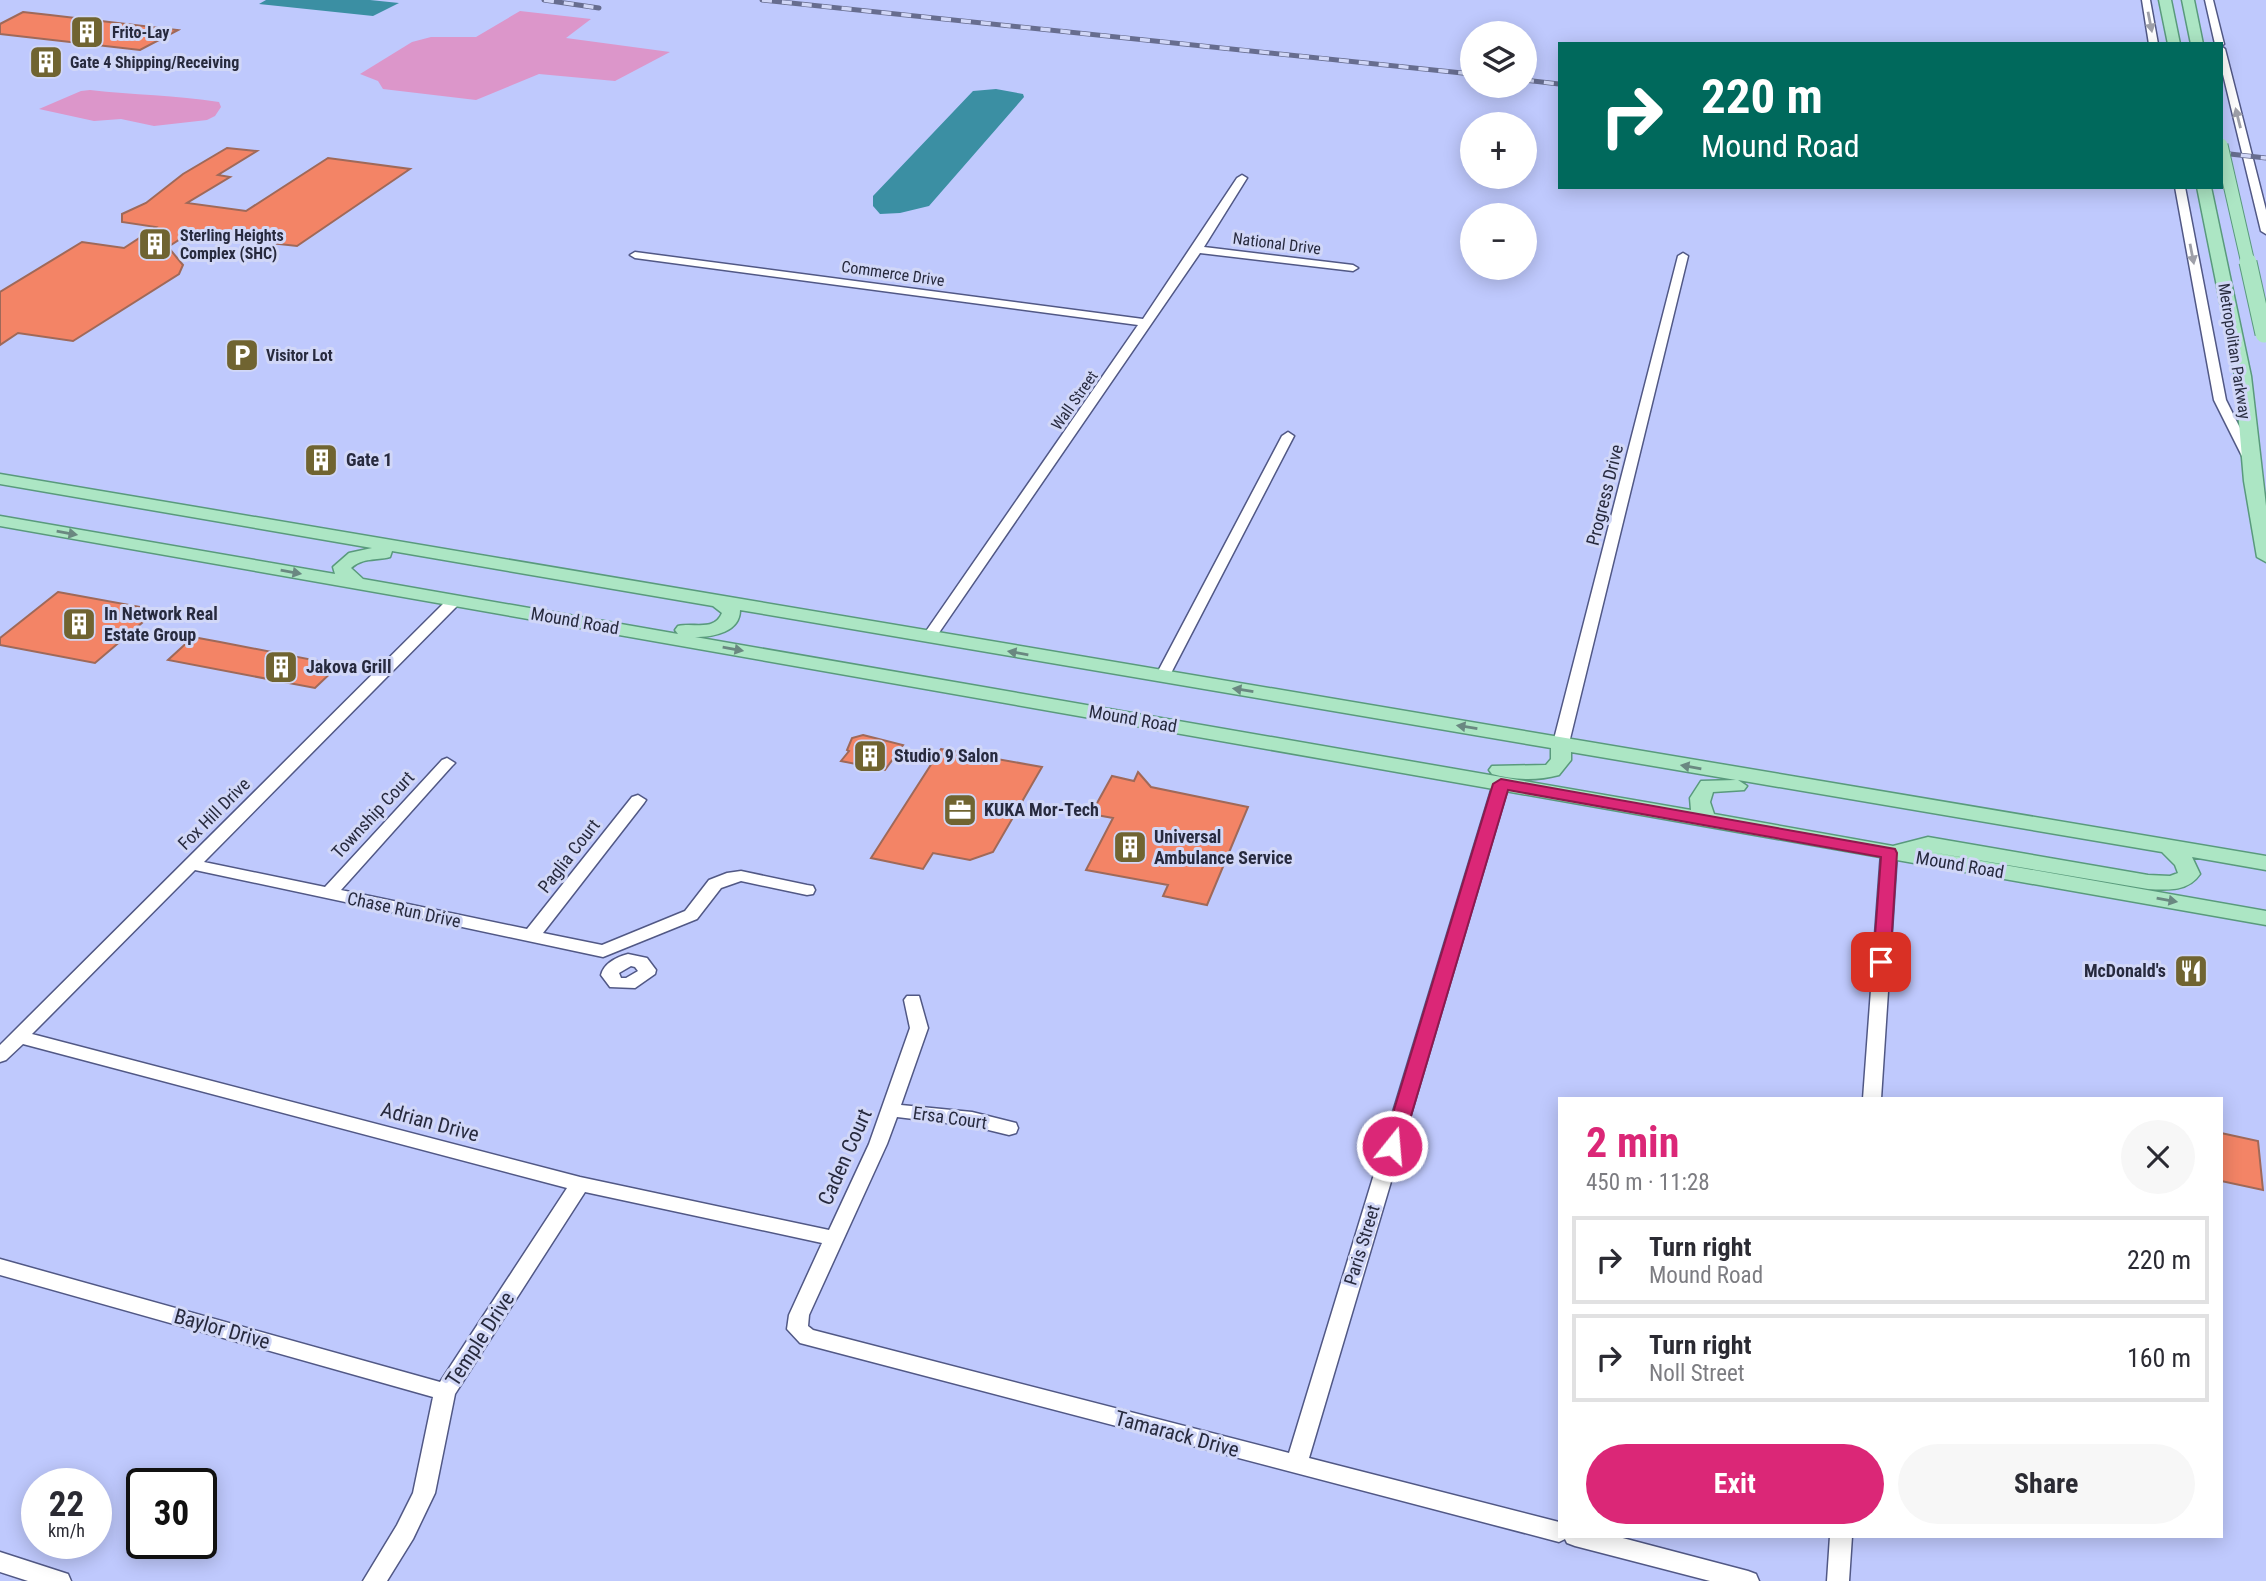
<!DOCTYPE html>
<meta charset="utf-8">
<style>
:root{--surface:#fff;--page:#f7f7f7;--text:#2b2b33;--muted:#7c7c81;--line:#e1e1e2;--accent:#db2777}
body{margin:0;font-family:"Roboto Condensed",sans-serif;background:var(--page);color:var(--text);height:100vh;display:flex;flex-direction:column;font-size:26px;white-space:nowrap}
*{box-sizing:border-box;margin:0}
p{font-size:23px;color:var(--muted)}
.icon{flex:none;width:38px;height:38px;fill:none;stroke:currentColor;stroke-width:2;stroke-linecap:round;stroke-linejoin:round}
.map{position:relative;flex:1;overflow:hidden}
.sheet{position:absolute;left:1558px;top:1097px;width:665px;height:441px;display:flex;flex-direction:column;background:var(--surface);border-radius:0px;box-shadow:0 4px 18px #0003}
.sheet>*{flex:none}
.hud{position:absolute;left:1558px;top:42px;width:665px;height:147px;border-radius:0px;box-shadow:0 4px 18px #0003;background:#00695c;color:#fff;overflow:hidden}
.tools{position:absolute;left:1460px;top:21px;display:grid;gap:14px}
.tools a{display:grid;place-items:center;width:77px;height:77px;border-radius:50%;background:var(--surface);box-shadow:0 4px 18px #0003;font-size:35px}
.speed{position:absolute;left:21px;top:1468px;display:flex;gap:14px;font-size:35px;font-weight:700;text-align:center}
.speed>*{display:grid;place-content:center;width:91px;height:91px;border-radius:50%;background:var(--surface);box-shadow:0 4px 18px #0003;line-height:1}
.speed small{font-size:18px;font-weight:400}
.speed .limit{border:4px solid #111;border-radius:10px;background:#fff;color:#111}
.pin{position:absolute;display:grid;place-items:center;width:60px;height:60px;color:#fff;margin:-30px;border-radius:14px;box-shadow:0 4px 10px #0006}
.me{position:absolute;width:77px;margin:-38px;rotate:17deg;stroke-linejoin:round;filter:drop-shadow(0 0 5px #0008)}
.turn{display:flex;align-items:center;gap:24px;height:147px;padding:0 28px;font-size:32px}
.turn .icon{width:91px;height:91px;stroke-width:2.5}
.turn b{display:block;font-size:49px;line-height:60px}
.round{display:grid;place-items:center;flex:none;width:74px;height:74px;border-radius:37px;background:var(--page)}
.head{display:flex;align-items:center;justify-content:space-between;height:119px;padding:0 28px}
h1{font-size:42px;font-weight:700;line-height:52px;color:var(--accent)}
.cta{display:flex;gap:14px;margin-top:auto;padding:14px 28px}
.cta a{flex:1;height:80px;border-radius:42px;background:var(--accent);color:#fff;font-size:28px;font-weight:700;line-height:80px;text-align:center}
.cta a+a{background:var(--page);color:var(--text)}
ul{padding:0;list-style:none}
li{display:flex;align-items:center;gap:21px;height:88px;margin:0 14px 10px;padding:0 14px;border:4px solid var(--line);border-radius:0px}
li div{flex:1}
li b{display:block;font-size:26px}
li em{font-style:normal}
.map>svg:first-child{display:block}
</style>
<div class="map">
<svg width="2266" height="1581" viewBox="0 0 2266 1581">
<rect width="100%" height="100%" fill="#bfc9fd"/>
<path fill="#dc96ca" d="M520,11l71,8 -25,19 104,14 -55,29 -76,-7 -63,26 -93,-11 -5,-8 -18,-7 52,-32 19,-5h45z
M90,90c43,5 86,5 129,12l2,5 -6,9 -8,4 -53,6 -33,-7 -27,2 -55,-12 42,-18z"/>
<path fill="#3b8fa3" d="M266,0h104l29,3 -26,13 -114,-12z
M996,89l27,5 1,3 -95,109 -29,7 -20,1 -7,-8v-10l100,-105z"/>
<path fill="#f38466" stroke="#9f6959" stroke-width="2" d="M23,12l27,3 128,15 -38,20 -140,-16v-10z
M227,148l30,3 -39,24 12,2 -43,26 59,8 82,-53 82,11 -113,77 -109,-12 -20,13 15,18 -4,9 -106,67 -55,-8 -18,12v-53l82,-50 42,6 32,-21 -34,-5v-8l24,-11 37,-29z
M58,592l99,18 -62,53 -95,-18v-7z
M193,637l27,5 119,23 -24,23 -147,-28z
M863,735l40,10 -18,25 -44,-9 8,-10 -2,-1 5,-12z
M941,749l101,18 -49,85 -23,8 -37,-7 -10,16 -52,-11z
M1138,772l13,15 97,20 -41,98 -44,-9 5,-11 -82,-15 27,-52 -22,-4 21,-38 22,5z
M2221,1133l37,8 5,49 -42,-9z"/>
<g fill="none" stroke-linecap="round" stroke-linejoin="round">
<g stroke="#515885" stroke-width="3">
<path id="minor" d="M2142,0h8l8,44h-9z
M2205,0h8l11,44 -3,2 4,3 41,161v24l-5,-3 -40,-165v-22h-6z
M1242,175l5,3 -43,69 149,18 5,3 -5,3 -153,-18 -266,387 -5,1 -7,-4 216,-312 -503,-67 -5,-3 5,-3 508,67 94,-141z
M2175,187h10l41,213 29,58 -2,3h-8l-2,-3 -29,-58z
M1683,253l5,3 -119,487 -8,5 -5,-2 -3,-3 125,-487z
M1288,432l6,4 -125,241 -7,4 -5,-1 -2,-3 127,-241z
M455,596l7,4 -2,3 -256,259 121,25 117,-127 5,-2 8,5 -3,3 -111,124 186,39 105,-132 6,-2 8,5 -2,3 -101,130 59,12 83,-34 24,-31 18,-7 14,-2 66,14 6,1 2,4 -2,4 -6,1 -66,-14 -20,7 -24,31 -94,38 -408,-87 -163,164 548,143 249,53 40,-86 41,-116 -6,-28 3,-4h12l9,32 -27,77 71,7 44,11 2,5 -2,5 -7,2 -37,-9 -75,-9 -10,27 -78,171 -1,11 5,4 476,123 204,-669 8,-5 6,2 2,3 -200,674 250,64v14h56l133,35 8,3 3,7h-49l-135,-35 -8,-3 -2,-4 -6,3 -759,-199 -13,-14 2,-14 33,-72 -237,-51 -130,202 -20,99 -22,46 -26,42h-24l34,-56 16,-32 20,-96 -433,-122v-16l440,123 127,-194 -544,-144 -17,16 -6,2v-17l450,-448z
M1889,848l8,5 -16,246h-18l18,-246z
M628,954l19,4 9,12 -1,4 -20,14 -25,-1 -9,-12c3,-12 16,-18 27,-21zM631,966l4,1 3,4 -12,7h-5l-2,-5z
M1830,1536h22l-3,45h-22z
M0,1552l68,22 3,7h-43l-28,-9z"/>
</g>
<g stroke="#599a7c" stroke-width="3">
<path id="major" d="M2159,0h12l9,44h-12z
M2182,0h12l9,44h-12z
M2197,187h14l40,189 15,130v56l-9,-5 -13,-76 -9,-105z
M0,474l2266,382v14l-74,-13 8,17c-12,18 -33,16 -52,15l-223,-38 341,60v14l-2266,-399v-10l335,58 -2,-7 16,-14 23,-5 -372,-64zM392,551l321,55 9,7c-8,19 -28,9 -44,13l-3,4 3,4 -315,-55 -12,-11c13,-11 24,-7 39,-11zM740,610l811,138v11l-5,6 -54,1 -3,4 3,4c21,6 45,7 67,1l12,-15v-8l165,28 -35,1 -11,17 1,12 -996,-173c19,0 45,-5 45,-27zM1738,780l424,72 13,13 3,8 -8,3 -22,-1 -220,-38 -35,9 -179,-32 -4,-12 3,-10 31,-2 3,-4z"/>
</g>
<use href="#minor" fill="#fff" fill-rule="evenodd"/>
<use href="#major" fill="#ace6c4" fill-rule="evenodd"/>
<g stroke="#676d8f" stroke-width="5">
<path id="rail" d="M544,0l55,8
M762,0l710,74
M1524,80l35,4
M2221,153l45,5"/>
</g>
<use href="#rail" stroke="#d1d7f7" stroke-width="3.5" stroke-dasharray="10" stroke-linecap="butt"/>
<g stroke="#599a7c" stroke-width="15" stroke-linecap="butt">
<path id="major-bridge-far1" d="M2221,145l27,118"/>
</g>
<g stroke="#599a7c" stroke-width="19" stroke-linecap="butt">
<path id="major-bridge" d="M2248,262l16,72"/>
</g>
<use href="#major-bridge-far1" stroke="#ace6c4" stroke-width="13"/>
<use href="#major-bridge" stroke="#ace6c4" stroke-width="17"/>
</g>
<defs><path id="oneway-solid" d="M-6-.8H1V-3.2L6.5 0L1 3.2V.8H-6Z" transform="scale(1.75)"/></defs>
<g fill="#9e9fa8">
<use href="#oneway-solid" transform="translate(2150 22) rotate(79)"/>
<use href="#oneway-solid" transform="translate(2238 118) rotate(-104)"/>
<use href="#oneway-solid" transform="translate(2192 254) rotate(79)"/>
</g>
<g fill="#6a8881">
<use href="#oneway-solid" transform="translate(67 533) rotate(10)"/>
<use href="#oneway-solid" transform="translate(291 572) rotate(10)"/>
<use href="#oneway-solid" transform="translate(733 649) rotate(10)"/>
<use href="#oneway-solid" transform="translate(1018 653) rotate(-170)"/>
<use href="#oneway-solid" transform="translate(1243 690) rotate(-171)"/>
<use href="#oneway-solid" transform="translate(1467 727) rotate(-171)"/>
<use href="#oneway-solid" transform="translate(1691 767) rotate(-170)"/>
<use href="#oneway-solid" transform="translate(2167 900) rotate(10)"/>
</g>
<path fill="#db2777" stroke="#8e194d" stroke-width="2" d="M1501,779l394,70 2,4 -7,109 -9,6 -8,-6 8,-105 -373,-67 -106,356 -3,5h-13l-3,-5 110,-362z"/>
<defs>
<g id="building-square" transform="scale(1.75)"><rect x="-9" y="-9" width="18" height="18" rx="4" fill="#706431" stroke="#d1d7f7"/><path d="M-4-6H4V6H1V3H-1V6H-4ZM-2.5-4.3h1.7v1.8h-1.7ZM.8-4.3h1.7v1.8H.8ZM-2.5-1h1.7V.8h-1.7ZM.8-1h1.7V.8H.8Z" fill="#fff"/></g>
<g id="parking-square" transform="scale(1.75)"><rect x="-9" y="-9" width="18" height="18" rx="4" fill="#706431" stroke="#d1d7f7"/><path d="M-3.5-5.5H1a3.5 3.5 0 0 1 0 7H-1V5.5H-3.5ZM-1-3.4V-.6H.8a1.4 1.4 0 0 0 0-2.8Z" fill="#fff"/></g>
<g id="office-square" transform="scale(1.75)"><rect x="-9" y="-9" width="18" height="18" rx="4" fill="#706431" stroke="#d1d7f7"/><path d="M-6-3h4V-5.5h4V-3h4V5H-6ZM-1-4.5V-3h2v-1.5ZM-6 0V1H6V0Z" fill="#fff"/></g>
<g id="restaurant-square" transform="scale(1.75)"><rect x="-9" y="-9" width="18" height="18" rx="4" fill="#706431" stroke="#d1d7f7"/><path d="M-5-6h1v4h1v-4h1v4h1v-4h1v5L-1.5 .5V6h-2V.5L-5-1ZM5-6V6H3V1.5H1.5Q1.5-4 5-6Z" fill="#fff"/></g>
</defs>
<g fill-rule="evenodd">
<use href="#building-square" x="87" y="32"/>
<use href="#building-square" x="46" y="62"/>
<use href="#building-square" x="155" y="244"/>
<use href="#parking-square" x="242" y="355"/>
<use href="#building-square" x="321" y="460"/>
<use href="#building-square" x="79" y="624"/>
<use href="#building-square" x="281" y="667"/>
<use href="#building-square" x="870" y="756"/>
<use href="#office-square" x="960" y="810"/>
<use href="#building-square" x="1130" y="847"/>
<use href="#restaurant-square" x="2191" y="971"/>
</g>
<g text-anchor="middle" stroke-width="6" stroke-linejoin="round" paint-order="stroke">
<g font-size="16" font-weight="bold" fill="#272a3e" stroke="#d1d7f7" text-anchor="start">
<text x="112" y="38">Frito-Lay</text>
<text x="70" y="68">Gate 4 Shipping/Receiving</text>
<text x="180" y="241">Sterling Heights<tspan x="180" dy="18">Complex (SHC)</tspan></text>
<text x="266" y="361">Visitor Lot</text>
</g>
<g font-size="16" fill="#272a3e" stroke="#d1d7f7">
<text transform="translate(1277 243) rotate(7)" y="6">National Drive</text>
<text transform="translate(893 273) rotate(8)" y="6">Commerce Drive</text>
<text transform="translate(2235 351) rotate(81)" y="6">Metropolitan Parkway</text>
<text transform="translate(1074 400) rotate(-55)" y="6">Wall Street</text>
</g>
<g font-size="18" font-weight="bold" fill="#272a3e" stroke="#d1d7f7" text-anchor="start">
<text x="346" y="466">Gate 1</text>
<text x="104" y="620">In Network Real<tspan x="104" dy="21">Estate Group</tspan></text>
<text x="306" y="673">Jakova Grill</text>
<text x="894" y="762">Studio 9 Salon</text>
<text x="984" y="816">KUKA Mor-Tech</text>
<text x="1154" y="843">Universal<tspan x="1154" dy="21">Ambulance Service</tspan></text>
<text x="2166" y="977" text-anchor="end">McDonald's</text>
</g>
<g font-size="18" fill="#272a3e" stroke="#d1d7f7">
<text transform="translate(1605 495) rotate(-76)" y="6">Progress Drive</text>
<text transform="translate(575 621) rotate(10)" y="6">Mound Road</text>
<text transform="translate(1133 719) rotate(10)" y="6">Mound Road</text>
<text transform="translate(214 814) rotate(-45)" y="6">Fox Hill Drive</text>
<text transform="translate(373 815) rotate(-47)" y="6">Township Court</text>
<text transform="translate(569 856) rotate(-52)" y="6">Paglia Court</text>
<text transform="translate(1960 865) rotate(10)" y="6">Mound Road</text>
<text transform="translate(404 910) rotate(12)" y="6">Chase Run Drive</text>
<text transform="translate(950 1118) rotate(8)" y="6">Ersa Court</text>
<text transform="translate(1362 1245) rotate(-73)" y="6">Paris Street</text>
</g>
<g font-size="21" fill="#272a3e" stroke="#d1d7f7">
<text transform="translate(430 1122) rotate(15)" y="7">Adrian Drive</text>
<text transform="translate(845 1157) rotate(-66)" y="7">Caden Court</text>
<text transform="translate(222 1329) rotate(16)" y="7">Baylor Drive</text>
<text transform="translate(480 1339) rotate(-57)" y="7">Temple Drive</text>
<text transform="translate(1177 1434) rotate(15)" y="7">Tamarack Drive</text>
</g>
</g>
</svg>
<div class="tools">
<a><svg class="icon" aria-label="layers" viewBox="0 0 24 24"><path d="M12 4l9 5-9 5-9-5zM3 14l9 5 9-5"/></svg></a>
<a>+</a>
<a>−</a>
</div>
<div class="speed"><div>22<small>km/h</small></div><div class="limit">30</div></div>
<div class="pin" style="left:1881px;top:962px;background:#d93025"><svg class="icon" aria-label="arrive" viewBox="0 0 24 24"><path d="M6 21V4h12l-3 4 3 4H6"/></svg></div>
<svg class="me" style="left:1392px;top:1146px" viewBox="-20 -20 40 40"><circle r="17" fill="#db2777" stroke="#fff" stroke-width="3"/><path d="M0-11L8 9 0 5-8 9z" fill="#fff"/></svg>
<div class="hud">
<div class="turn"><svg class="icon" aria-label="right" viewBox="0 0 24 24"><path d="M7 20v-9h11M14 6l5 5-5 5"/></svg><div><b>220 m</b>Mound Road</div></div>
</div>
<section class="sheet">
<div class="head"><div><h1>2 min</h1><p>450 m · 11:28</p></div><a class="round"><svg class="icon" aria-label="close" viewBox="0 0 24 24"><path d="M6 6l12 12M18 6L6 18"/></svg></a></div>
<ul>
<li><svg class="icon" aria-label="right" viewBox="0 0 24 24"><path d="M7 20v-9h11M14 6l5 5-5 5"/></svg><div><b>Turn right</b><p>Mound Road</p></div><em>220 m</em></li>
<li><svg class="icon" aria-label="right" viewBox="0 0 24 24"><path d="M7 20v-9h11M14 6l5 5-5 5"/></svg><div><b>Turn right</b><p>Noll Street</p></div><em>160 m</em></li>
</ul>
<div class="cta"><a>Exit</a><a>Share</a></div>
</section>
</div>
